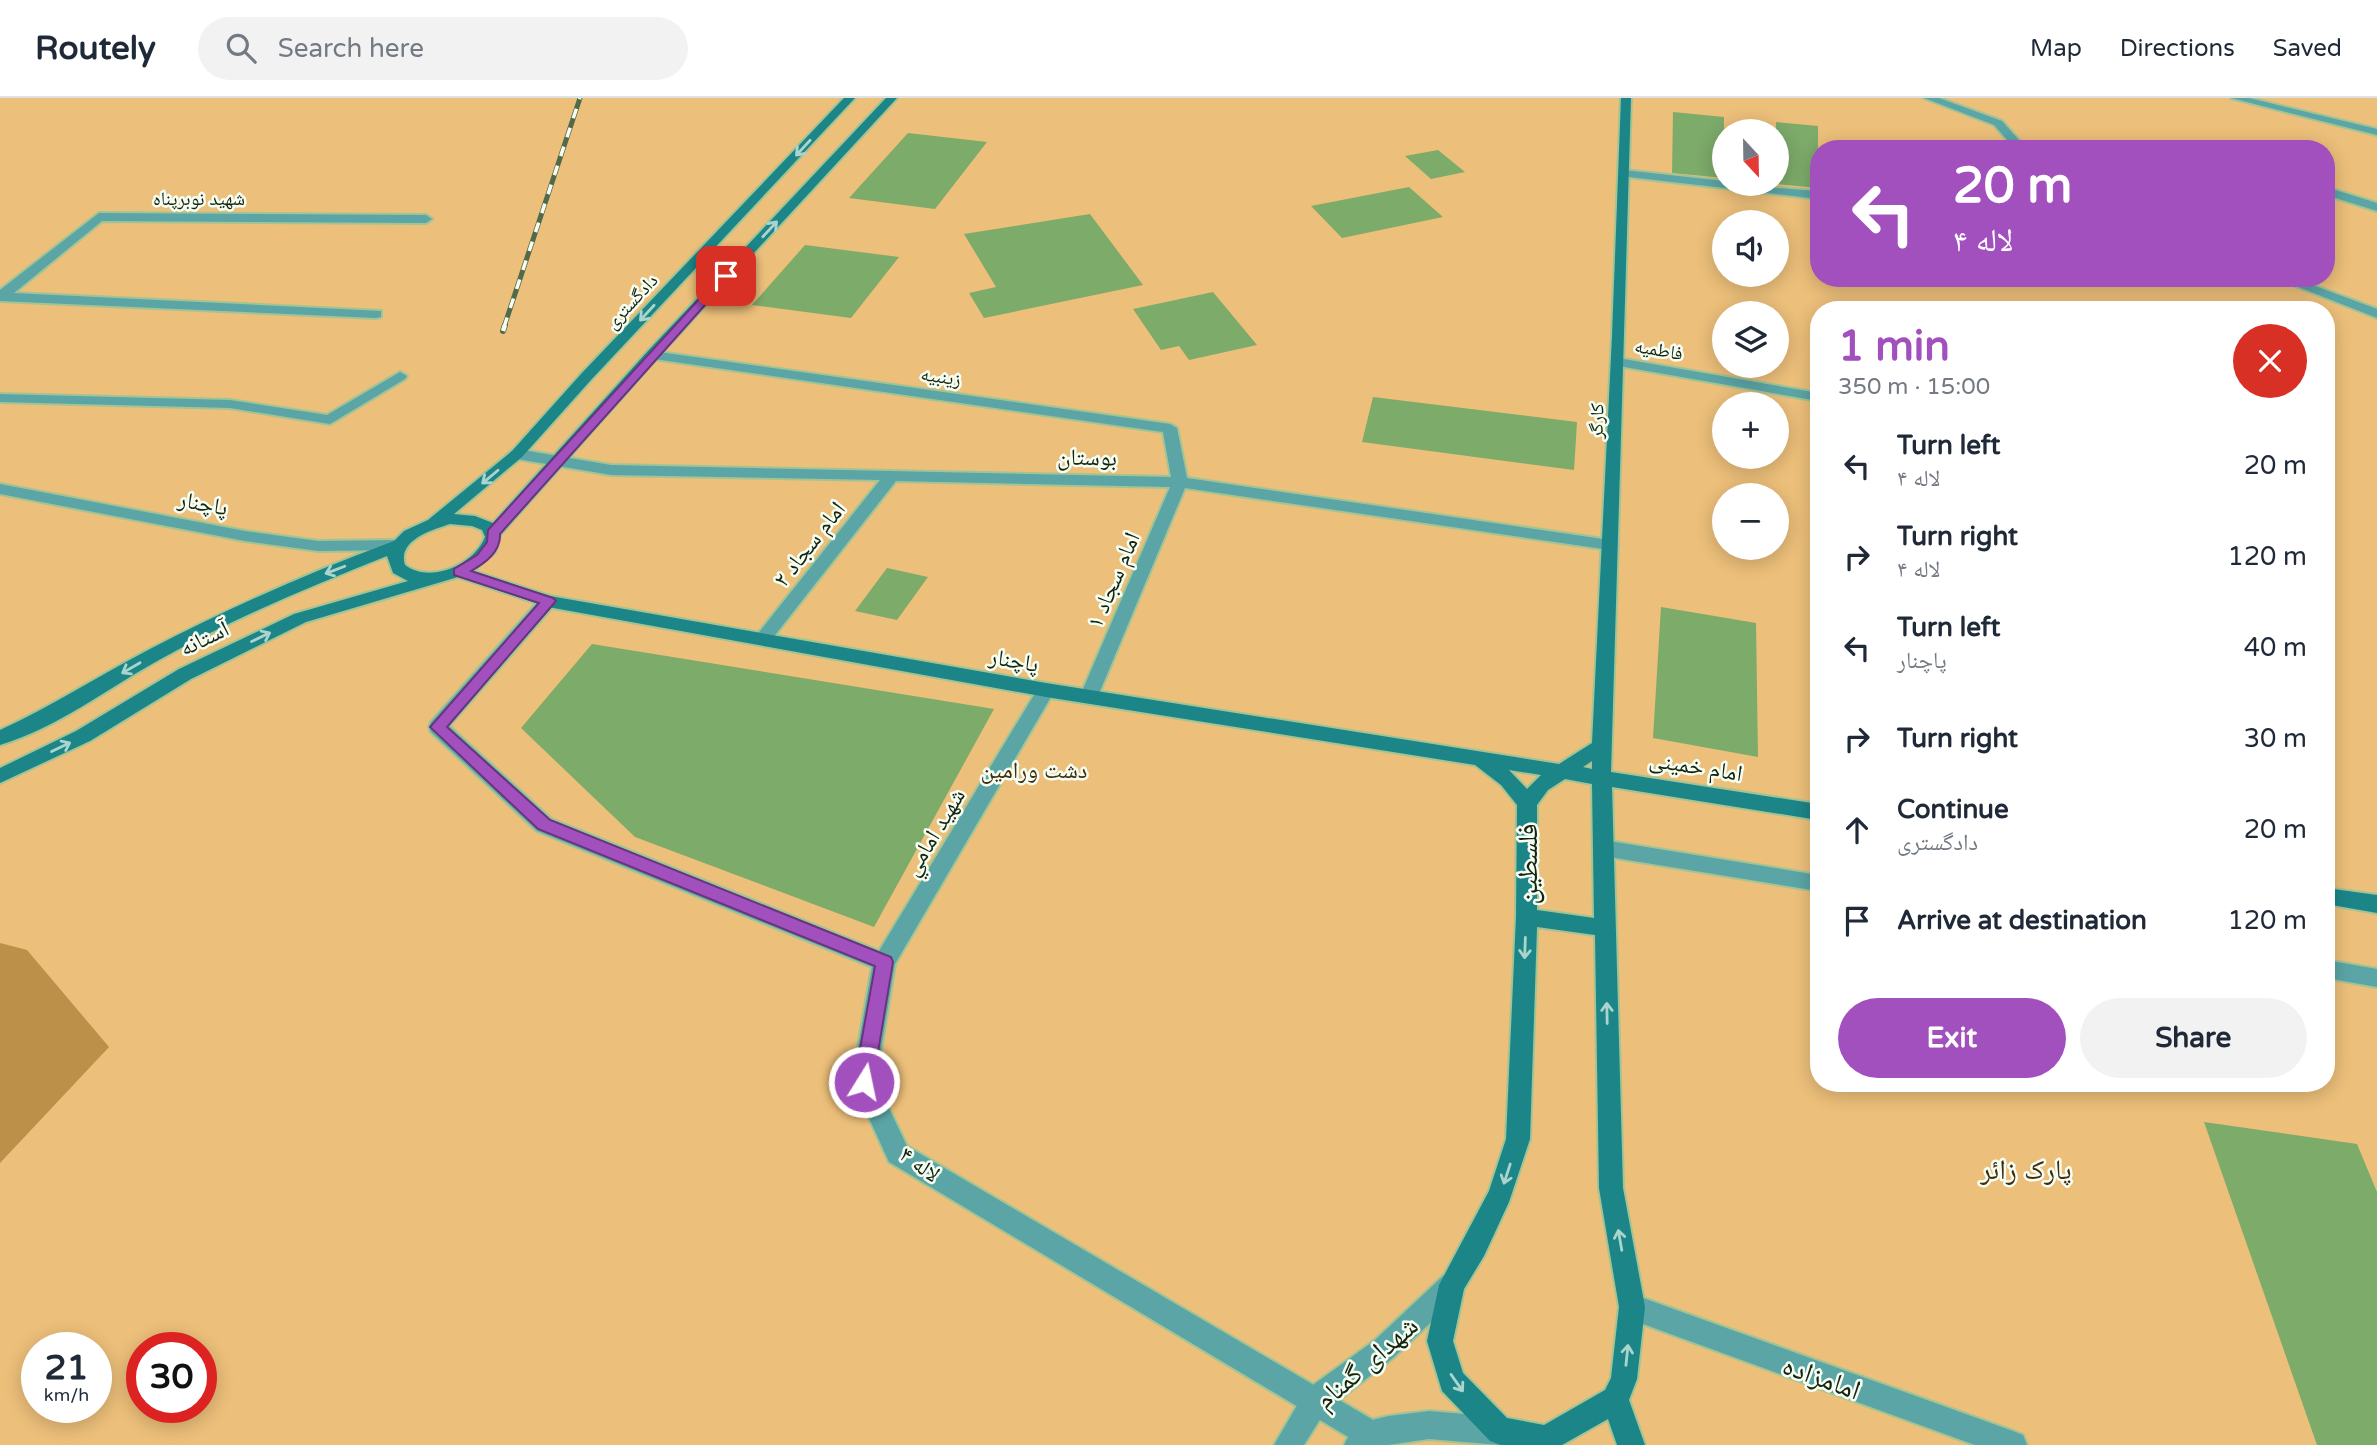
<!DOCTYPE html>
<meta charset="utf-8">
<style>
:root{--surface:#fff;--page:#f2f2f3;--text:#1f2937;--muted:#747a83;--line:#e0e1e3;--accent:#a350bf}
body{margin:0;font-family:"Varela Round","Noto Naskh Arabic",sans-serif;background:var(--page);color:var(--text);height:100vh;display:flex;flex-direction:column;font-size:26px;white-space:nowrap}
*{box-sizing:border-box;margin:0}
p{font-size:23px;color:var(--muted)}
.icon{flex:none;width:38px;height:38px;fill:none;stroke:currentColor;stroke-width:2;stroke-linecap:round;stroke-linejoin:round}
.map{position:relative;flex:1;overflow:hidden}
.drawer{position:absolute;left:1810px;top:203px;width:525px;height:791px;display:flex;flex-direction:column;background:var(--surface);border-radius:28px;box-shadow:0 4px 18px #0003}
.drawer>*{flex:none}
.top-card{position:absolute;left:1810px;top:42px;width:525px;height:147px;border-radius:28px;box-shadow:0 4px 18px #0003;background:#a350bf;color:#fff;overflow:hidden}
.needle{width:46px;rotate:158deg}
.fabs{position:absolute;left:1712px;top:21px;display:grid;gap:14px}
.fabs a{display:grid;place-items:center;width:77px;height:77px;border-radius:50%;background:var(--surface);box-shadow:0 4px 18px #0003;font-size:35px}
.speed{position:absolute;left:21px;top:1234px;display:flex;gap:14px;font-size:35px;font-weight:700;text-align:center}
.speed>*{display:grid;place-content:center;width:91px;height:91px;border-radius:50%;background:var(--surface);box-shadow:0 4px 18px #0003;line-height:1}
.speed small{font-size:18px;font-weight:400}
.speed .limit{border:10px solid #d22;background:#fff;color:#111}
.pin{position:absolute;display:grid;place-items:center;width:60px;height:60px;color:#fff;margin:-30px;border-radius:14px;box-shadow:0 4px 10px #0006}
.me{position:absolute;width:77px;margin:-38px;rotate:10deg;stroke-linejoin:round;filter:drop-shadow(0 0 5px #0008)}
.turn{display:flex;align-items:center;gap:24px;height:147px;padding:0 28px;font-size:32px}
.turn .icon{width:91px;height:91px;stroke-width:2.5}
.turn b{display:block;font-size:49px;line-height:60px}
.round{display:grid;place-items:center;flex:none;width:74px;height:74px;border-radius:37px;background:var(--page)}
.summary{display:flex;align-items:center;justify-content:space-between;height:119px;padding:0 28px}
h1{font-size:42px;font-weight:700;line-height:52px;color:var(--accent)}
.primary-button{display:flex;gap:14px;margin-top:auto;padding:14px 28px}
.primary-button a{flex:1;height:80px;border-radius:42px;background:var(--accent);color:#fff;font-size:28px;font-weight:700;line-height:80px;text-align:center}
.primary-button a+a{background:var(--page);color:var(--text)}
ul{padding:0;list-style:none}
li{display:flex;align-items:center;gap:21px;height:91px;padding:0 28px}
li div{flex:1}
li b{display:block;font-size:26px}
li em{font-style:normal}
header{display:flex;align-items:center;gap:42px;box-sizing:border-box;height:98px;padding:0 35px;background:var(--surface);border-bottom:2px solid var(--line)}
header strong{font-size:33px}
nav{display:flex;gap:38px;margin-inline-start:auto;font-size:24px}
.search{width:490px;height:63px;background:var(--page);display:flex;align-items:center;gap:18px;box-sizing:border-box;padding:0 24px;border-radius:38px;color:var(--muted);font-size:26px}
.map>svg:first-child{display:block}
</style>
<header>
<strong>Routely</strong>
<div class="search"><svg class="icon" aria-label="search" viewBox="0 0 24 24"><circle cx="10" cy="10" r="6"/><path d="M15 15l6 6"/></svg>Search here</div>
<nav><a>Map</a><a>Directions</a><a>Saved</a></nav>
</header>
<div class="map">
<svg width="2377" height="1347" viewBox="0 0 2377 1347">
<rect width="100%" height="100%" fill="#c1e7b2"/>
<path fill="#ecbf7a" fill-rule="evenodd" d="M0,0h2377v1347h-2377zM1724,33h52v53h-52zM1818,51h508v129h-508zM1724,124h52v53h-52zM1818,212h508v773h-508zM1724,215h52v53h-52zM1724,306h52v53h-52zM1724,397h52v53h-52zM37,1250h59v59h-59zM142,1250h59v59h-59z"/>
<path fill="#bd9049" d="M0,845l27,7 82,97 -109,116z"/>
<path fill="#7dab6a" d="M1673,14l51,5v61l-52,-5z
M1776,24l42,4v62l-42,-4z
M908,35l79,9 -52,67 -86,-11z
M1438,52l27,22 -34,7 -26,-23z
M1409,89l34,30 -101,21 -31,-32z
M1090,116l53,71 -159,33 -15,-25 27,-6 -32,-53z
M805,147l94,12 -48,61 -99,-13z
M1213,194l44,53 -68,15 -10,-14 -18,4 -28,-41z
M1373,299l204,25 -3,48 -212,-28z
M887,470l41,9 -31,43 -42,-9z
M1661,509l95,16 2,134 -105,-19z
M592,546l402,65 -120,218 -239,-90 -114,-109z
M2204,1024l153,22 20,48v253h-60z"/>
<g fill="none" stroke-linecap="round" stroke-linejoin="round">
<g stroke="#a2c495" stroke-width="4">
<path id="minor" d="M1924,0h15l63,23 25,28h-12l-21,-24z
M2231,0h18l128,31v6z
M1624,72l100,11v3l94,7v8l-198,-23v-4z
M2326,89l51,16v8l-51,-16z
M99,115l327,2 6,4 -6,4 -324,-2 -88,72 367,18v6l-5,1 -376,-17v-11z
M2275,180h19l83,31v9z
M652,253l518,73 7,4 10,50 423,62 8,5 -8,5 -425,-62 -87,208 -3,5h-12l-3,-5 90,-209 -274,-6 -128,163h-12l-3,-4 3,-4 124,-156 -269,-5 -94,-16 -8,-5 3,-3 5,-2 94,16 560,12 -8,-45 -516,-74 -2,-3z
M1618,260l200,35v8l-205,-36v-6z
M400,274l7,4 -2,3 -75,45 -100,-16 -230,-6v-8l230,6 97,15z
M548,497l9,6 -3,4 -105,121 102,93 328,132 161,-266h12l3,5 -160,274 -19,117 31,65 473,278 4,10 -4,10h-20l-471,-282 -37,-81 20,-114 -335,-136 -106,-99 -2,-5 2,-5 111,-125z
M1603,742l215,35v16l-215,-35 -7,-2 -3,-6 3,-6z
M2326,862l51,9v18l-51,-9z
M1632,1196l381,137 10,4 4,10h-52l-343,-125 -9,-4 -4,-9 4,-9z"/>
</g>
<g stroke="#a2c495" stroke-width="4">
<path id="tertiary" d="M0,386l245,47 73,10 81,-1 8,5 -8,5 -81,1 -73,-10 -245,-47z
M1452,1174l9,4 4,9 -4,9 -68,64 -67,52 -22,35h-30l32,-55 69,-50 68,-64z
M1429,1313l71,6 10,4 4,10 -4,10 -10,4 -71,-6 -41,6h-44c13,-32 55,-29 85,-34z"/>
</g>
<g stroke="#a2c495" stroke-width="4">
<path id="secondary" d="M844,0h11l-264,282 -69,77 -68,57 21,2 18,7 154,-171 239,-254h11l-240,260 -157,177 -5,17 -22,19 77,25 496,87 513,81 33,-21 20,-407 9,-238h10l-20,674 207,32v16l-206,-33 11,401 22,119 -8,72 -8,21 16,45h-28l-9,-26 -46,26h-61l-11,-4 -48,-50 -15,-50 12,-56 50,-94 17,-52 10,-222 1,-112 -16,-20 -26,-20 -429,-68 -498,-90 -90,-30 -152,45 -115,57 -101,62 -90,42v-15l76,-37 103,-62 115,-55 114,-33 -15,-8 -6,-17c-78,31 -155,63 -228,104 -51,28 -102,68 -159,85v-15c52,-24 100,-55 150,-81 79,-41 160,-77 244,-108l10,-10 24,-11 84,-69 69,-77zM450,426l22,2 10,4 3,7c-11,28 -55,47 -80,28 -8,-25 27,-35 45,-41zM1592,663v8l-9,-2zM1509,672l32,5 -14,14zM1565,681l27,5 2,134 -57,-8v-105l11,-15zM1537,829l58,8 4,253 20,119 -8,71 -6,12 -61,35 -37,-7 -44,-45 -10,-32 11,-52 20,-33 25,-54 21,-63z
M2326,790l51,7v18l-51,-9z"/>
</g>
<use href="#minor" fill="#5ba5a6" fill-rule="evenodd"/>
<use href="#tertiary" fill="#5ba5a6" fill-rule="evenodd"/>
<use href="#secondary" fill="#1c8587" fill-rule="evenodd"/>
<g stroke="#526a49" stroke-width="5">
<path id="rail-far1" d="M504,229l76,-229"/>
</g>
<g stroke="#526a49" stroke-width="6">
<path id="rail" d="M503,233l2,-6"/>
</g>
<use href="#rail-far1" stroke="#f6fef3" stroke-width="3.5" stroke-dasharray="10" stroke-linecap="butt"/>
<use href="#rail" stroke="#f6fef3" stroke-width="4.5" stroke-dasharray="12" stroke-linecap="butt"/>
</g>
<defs><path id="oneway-shaft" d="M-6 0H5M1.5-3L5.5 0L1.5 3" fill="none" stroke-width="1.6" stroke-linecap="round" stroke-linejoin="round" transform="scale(1.75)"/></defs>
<g stroke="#aad4cd">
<use href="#oneway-shaft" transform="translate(803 50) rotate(133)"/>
<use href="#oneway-shaft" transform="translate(770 131) rotate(-47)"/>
<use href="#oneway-shaft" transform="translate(647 215) rotate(133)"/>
<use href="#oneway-shaft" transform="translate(490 379) rotate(140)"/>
<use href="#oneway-shaft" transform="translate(335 472) rotate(159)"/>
<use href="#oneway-shaft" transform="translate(261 539) rotate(-26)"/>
<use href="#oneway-shaft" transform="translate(131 570) rotate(150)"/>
<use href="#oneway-shaft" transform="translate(61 649) rotate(-26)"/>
<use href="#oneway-shaft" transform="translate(1525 850) rotate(92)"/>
<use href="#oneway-shaft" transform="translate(1607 915) rotate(-91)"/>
<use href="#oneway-shaft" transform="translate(1507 1076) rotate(108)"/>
<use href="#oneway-shaft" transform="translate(1620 1142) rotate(-100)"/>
<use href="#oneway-shaft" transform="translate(1627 1257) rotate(-84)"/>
<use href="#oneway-shaft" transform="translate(1457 1285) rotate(55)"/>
</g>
<path fill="#a350bf" stroke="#6a347c" stroke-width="2" d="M722,176l9,2 -231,258c1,18 -15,29 -29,37l82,27 3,3 -109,126 103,93 341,137 2,5 -20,120 -3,6 -6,2 -7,-2 -3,-6 21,-116 -337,-137 -108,-102 109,-124 -85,-28v-6l23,-14 10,-13 1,-12z"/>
<g text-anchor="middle" stroke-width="5" stroke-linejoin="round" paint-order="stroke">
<g font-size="19" fill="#15240f" stroke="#f6fef3">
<text x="199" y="107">شهید نوبرپناه</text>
<text transform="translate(631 203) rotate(-47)" y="7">دادگستری</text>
<text transform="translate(1659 251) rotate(10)" y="7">فاطميه</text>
<text transform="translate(941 278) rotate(8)" y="7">زينبيه</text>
<text transform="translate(1596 323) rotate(-88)" y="7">کارگر</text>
</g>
<g font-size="23" fill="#15240f" stroke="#f6fef3">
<text transform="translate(1087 359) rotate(1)" y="8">بوستان</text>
<text transform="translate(203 405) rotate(11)" y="8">پاچنار</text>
<text transform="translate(809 446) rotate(-52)" y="8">امام سجاد ۲</text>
<text transform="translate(1113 482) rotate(-67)" y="8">امام سجاد ۱</text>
<text transform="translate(204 540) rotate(-26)" y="8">آستانه</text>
<text transform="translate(1014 562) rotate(10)" y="8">پاچنار</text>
<text transform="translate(1696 668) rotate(9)" y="8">امام خمینی</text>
<text transform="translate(934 734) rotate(-59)" y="8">شهيد امامي</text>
<text transform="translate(920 1066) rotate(36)" y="8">لاله ۴</text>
</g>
<g font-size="23" fill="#402d0e" stroke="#f6fef3">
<text x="1034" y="680">دشت ورامین</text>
</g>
<g font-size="28" fill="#15240f" stroke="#f6fef3">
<text transform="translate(1527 766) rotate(-90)" y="10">فلسطین</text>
<text transform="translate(1366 1264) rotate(-41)" y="10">شهدای گمنام</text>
<text transform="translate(1822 1279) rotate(20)" y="10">امامزاده</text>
</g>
<g font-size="28" fill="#402d0e" stroke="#f6fef3">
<text x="2026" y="1081">پارک زائر</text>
</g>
</g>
</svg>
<div class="fabs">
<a><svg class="needle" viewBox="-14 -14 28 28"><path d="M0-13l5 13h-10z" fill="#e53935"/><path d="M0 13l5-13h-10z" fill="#747a83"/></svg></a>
<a><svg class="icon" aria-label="sound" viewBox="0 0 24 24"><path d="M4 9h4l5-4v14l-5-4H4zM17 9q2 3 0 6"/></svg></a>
<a><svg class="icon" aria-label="layers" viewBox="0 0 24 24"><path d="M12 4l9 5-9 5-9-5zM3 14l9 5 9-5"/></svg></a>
<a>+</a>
<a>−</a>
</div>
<div class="speed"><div>21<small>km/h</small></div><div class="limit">30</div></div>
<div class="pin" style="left:726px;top:178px;background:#d93025"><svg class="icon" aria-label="arrive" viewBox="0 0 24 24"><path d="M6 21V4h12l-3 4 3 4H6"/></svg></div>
<svg class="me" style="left:864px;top:984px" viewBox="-20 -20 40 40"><circle r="17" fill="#a350bf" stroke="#fff" stroke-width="3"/><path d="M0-11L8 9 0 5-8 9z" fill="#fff"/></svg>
<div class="top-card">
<div class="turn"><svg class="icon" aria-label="left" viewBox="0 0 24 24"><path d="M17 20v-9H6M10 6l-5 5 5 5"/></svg><div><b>20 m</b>لاله ۴</div></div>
</div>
<section class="drawer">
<div class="summary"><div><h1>1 min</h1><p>350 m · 15:00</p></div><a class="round" style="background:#d93025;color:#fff"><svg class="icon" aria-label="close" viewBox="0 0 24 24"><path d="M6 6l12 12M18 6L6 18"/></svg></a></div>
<ul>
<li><svg class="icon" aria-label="left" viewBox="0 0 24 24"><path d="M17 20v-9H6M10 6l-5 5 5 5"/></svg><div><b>Turn left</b><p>لاله ۴</p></div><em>20 m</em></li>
<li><svg class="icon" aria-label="right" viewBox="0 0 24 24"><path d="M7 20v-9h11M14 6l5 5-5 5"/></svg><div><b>Turn right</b><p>لاله ۴</p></div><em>120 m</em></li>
<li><svg class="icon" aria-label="left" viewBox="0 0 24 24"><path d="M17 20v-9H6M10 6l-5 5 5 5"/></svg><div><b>Turn left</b><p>پاچنار</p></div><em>40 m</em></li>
<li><svg class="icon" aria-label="right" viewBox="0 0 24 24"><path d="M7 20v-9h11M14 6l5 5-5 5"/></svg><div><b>Turn right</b></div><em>30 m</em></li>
<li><svg class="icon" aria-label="ahead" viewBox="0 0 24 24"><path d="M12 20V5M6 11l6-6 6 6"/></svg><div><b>Continue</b><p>دادگستری</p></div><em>20 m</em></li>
<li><svg class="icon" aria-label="arrive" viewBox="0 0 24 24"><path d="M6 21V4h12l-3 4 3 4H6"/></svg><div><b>Arrive at destination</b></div><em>120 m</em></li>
</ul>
<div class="primary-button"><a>Exit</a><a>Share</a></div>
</section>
</div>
